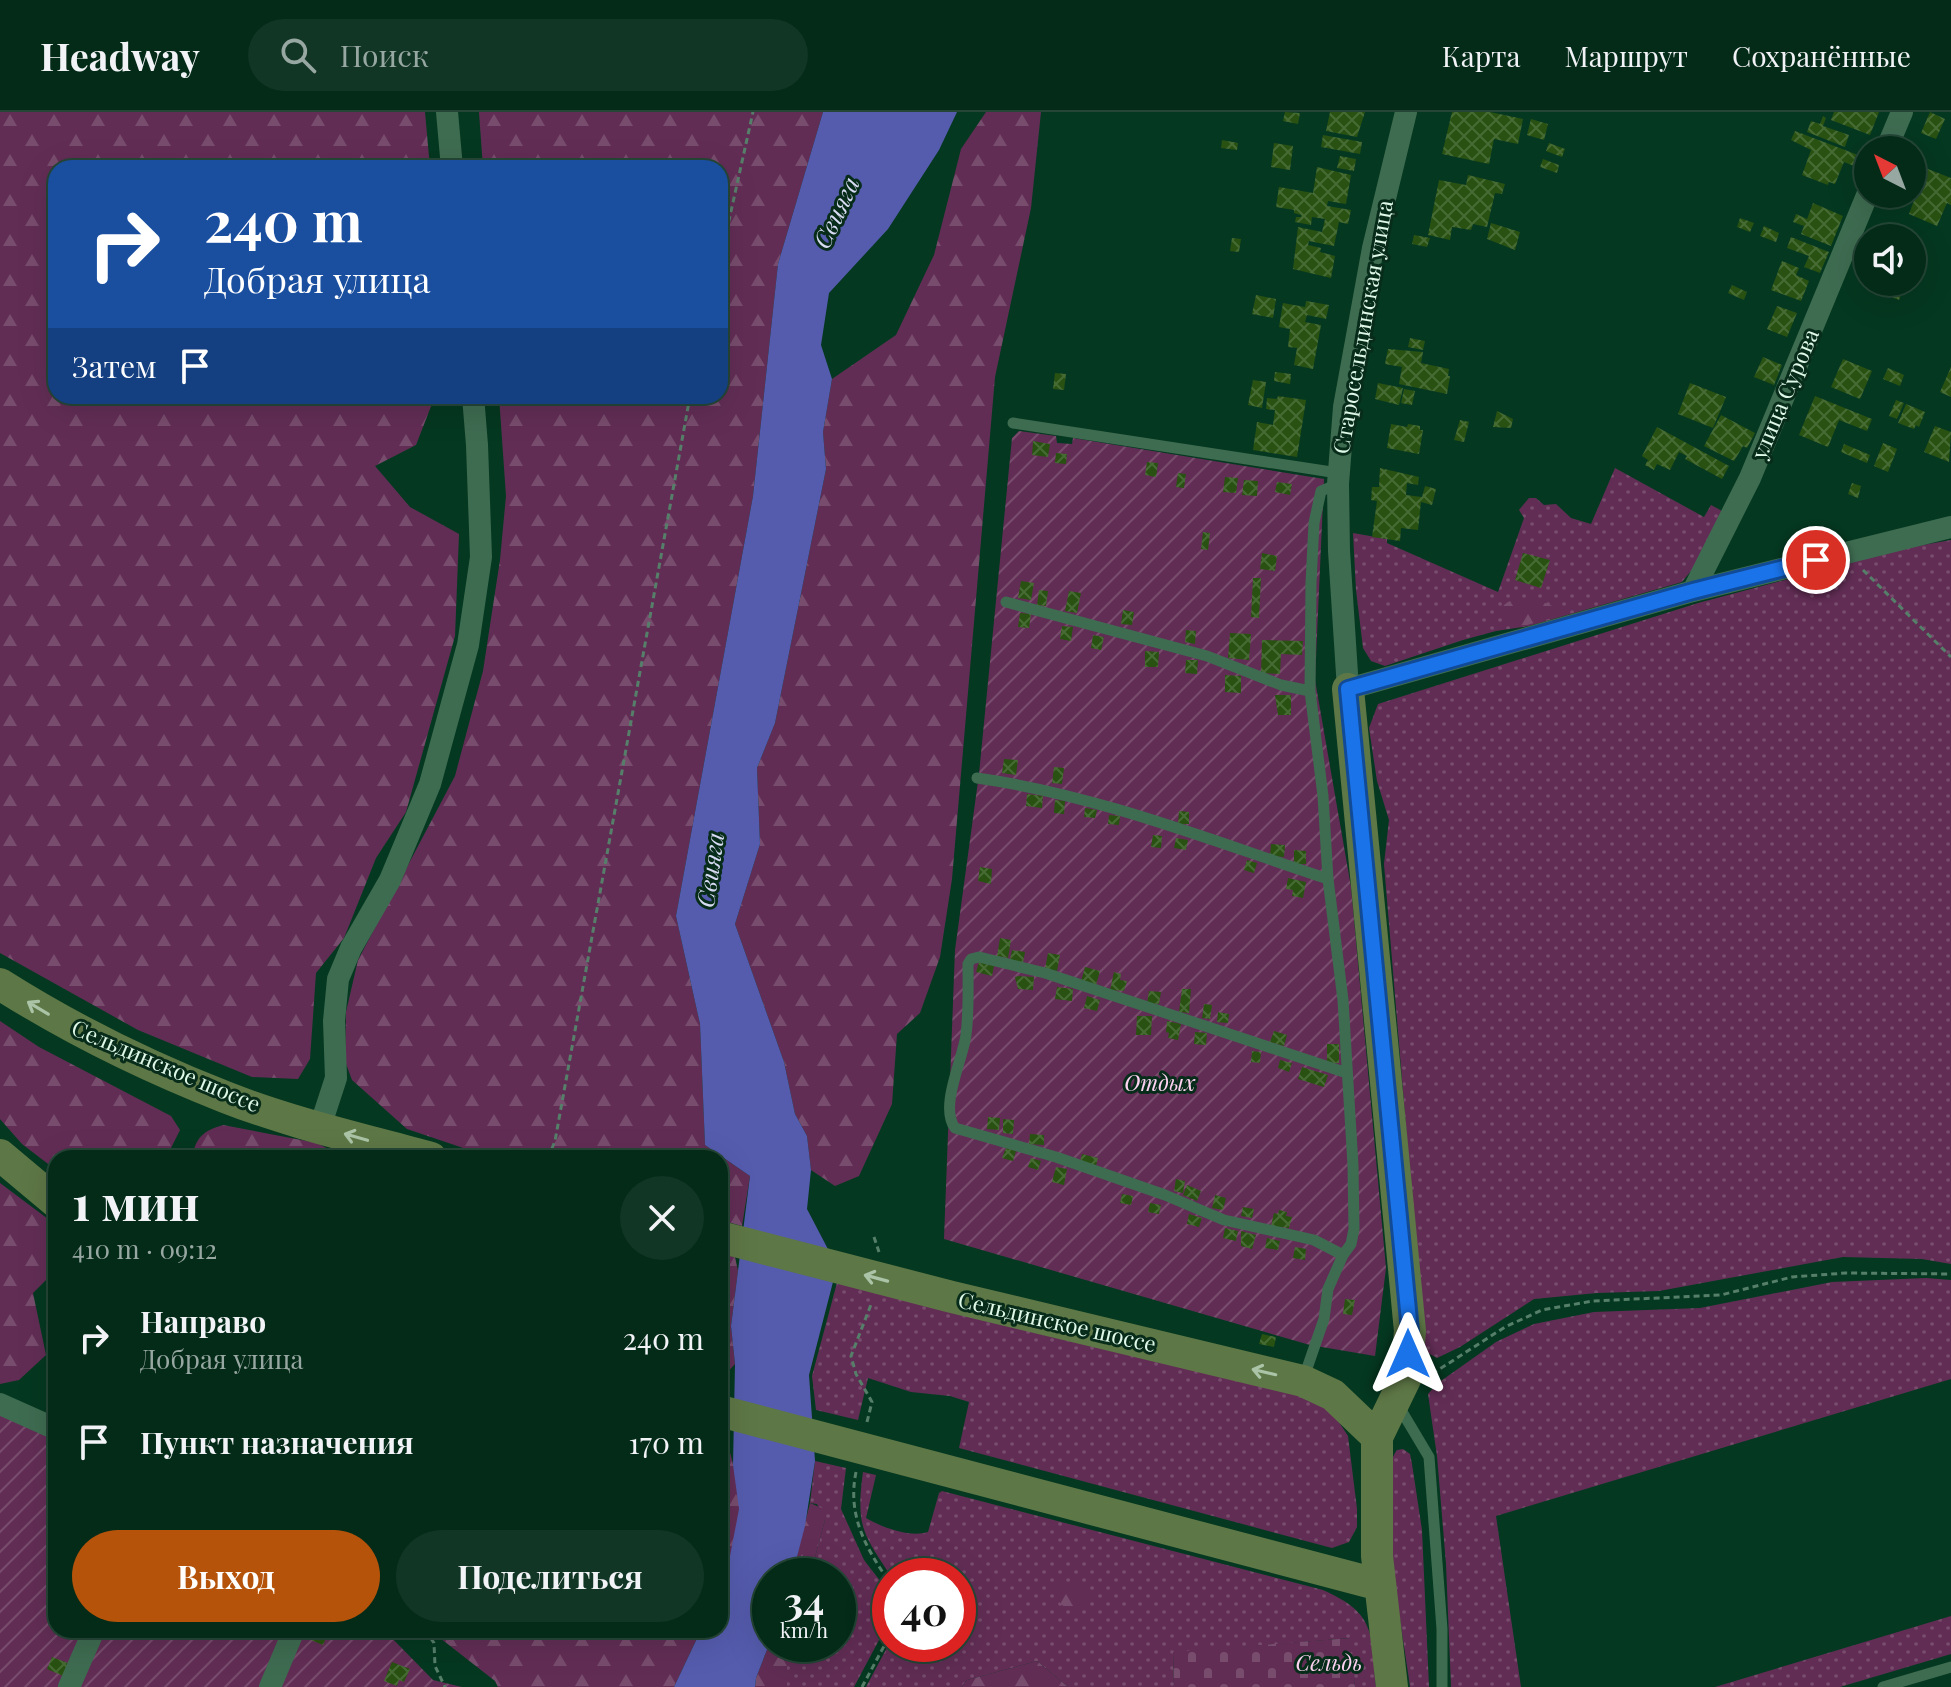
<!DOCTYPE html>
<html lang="ru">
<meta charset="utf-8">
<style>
:root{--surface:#042a18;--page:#123625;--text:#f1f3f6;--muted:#97a7a2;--line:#254637;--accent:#b45309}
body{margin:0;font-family:"Playfair Display",serif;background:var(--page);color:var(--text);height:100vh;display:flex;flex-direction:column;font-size:30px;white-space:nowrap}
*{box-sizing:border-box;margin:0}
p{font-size:26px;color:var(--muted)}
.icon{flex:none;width:44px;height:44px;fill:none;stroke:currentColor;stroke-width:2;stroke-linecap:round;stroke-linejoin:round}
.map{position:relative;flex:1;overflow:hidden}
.panel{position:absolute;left:48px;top:1038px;width:680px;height:488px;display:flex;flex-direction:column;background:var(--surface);border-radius:24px;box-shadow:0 8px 32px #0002,0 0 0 2px var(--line)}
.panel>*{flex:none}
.top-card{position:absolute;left:48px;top:48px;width:680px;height:244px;border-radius:24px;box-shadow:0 8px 32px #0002,0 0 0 2px var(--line);background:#1a4fa0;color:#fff;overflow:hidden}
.needle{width:52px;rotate:318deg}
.fabs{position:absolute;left:1854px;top:24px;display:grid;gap:16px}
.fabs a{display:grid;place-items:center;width:72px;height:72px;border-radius:50%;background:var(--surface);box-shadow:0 8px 32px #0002,0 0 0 2px var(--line);font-size:40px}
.speed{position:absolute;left:752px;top:1446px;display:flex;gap:16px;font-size:40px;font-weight:700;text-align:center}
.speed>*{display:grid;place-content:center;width:104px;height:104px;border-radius:50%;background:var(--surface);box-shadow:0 8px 32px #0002,0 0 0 2px var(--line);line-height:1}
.speed small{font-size:20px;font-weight:400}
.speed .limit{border:12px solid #d22;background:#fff;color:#111}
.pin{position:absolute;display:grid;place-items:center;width:68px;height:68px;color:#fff;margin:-34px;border:4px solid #fff;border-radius:50%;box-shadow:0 2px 8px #0007}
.me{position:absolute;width:88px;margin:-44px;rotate:0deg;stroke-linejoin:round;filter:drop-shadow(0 0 6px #0008)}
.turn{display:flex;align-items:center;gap:28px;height:168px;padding:0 24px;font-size:36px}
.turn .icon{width:104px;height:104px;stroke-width:2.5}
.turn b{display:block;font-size:56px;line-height:68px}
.then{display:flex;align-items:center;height:76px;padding:0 24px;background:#0003;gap:16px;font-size:30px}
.round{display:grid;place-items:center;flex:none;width:84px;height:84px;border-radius:42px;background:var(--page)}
.head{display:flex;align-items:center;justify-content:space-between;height:136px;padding:0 24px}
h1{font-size:48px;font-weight:700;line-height:60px}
.button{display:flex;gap:16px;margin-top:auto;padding:16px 24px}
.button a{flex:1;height:92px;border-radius:48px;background:var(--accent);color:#fff;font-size:32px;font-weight:700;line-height:92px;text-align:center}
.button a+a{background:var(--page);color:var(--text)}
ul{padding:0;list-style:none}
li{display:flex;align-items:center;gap:24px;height:104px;padding:0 24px}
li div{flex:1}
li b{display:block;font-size:30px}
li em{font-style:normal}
header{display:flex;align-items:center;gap:48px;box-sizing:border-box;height:112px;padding:0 40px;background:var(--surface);border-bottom:2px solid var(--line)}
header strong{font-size:38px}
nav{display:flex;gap:44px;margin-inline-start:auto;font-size:28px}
.search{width:560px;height:72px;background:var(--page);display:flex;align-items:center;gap:20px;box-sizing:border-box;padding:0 28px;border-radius:44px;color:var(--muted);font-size:30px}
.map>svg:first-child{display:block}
</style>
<header>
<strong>Headway</strong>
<div class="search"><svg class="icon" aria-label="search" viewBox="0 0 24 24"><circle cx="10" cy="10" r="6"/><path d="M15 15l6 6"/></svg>Поиск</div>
<nav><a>Карта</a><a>Маршрут</a><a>Сохранённые</a></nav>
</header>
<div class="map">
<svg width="1951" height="1575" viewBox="0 0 1951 1575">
<defs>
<pattern id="grass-dots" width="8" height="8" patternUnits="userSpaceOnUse" patternTransform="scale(2)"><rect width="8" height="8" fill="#622d55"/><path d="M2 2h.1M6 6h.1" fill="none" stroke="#784c6d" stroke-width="1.8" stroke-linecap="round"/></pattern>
<pattern id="forest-firs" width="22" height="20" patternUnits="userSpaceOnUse" patternTransform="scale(2)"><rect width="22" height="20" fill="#622d55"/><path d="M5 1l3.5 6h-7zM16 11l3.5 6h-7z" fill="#784c6d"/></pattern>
<pattern id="cemetery-stones" width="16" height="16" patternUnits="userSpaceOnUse" patternTransform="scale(2)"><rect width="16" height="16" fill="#622d55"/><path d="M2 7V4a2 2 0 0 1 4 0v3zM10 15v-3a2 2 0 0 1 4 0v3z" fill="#784c6d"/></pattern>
<pattern id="garden-furrows" width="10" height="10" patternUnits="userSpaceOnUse" patternTransform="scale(2)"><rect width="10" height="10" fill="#622d55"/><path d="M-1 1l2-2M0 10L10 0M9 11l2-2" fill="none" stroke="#784c6d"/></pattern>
<pattern id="building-cross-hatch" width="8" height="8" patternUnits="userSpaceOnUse" patternTransform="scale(2)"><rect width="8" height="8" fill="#285112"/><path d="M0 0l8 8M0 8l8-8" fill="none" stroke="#476b34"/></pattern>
</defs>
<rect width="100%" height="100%" fill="#053820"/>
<path fill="url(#grass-dots)" d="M1615,356l89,49 7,-12 13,7 -29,54 -13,16 -153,44 -33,5 -33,9 -78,26 -14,-5 -8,-13 -7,-58 -3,-57 34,6v4l111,49 26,-74 -5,-8 10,-12h7l8,7 12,-1 15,14 20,6z
M1951,428v724l-29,-5 -79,-2 -184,34 -62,2 -63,6 -74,48 -23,11 -9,-5 -4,-11 -40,-478 5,-44 -12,-39 -8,-53 9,-24 320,-101 208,-55z
M1926,1166l25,2v99l-455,137 25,171h-70l-5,-123 -9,-108 -9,-62 10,-11 58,-41 38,-18 60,-12 106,-4 132,-26z
M838,1167l466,118 27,13 17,26 9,73v18l-8,15 -17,6 -373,-100 10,-46 -19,-6 -39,-4 -43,-14 -10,42 -42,-10 -4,-34z
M1403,1337l7,5 2,10 10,66 7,157h-19c-5,-43 -37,-208 -13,-237z
M815,1349l31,7 -5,41 23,51 24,31 2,7 -3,27 -33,62h-67v-27l4,-16h47v-68h-28l15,-56 -8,-16 -7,-1z
M863,1360l13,3 -10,43c15,9 44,20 62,14l11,-39 3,-2 381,99c54,24 48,44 53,97h-21l-5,-49 -177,15 1,34h-106l-31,-26 -70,19 -6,7h-95l24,-45 68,2v-68h-67c-29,-43 -35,-51 -28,-104z
M1951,1504v38l-111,33h-125z"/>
<path fill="url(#forest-firs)" d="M0,0h425l5,56h-374v228h379l-19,49 -41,21 35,41 49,27 -4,102 -49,176 -30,46 -32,80 -28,35 -6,86 -12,20 -46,-2 -114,-47 -138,-77z
M479,0h344l-45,152 -25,232 -77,420 24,108 5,121 45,31 -8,50 -22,-6v-62h-227l-86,-29 -55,-49 -7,-19 1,-49 12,-52 97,-184 28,-105 17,-111 6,-64 -7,-100h221v-228h-237z
M986,0h55l-10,96 -36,169 -43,502 -12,78 -20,56 -23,21 -5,70 -33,72 -24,10 -24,-16 -4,-34 -12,-22 -11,-52 -49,-138 25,-80 -3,-76 18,-45 51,-254 -3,-37 9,-53 64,-44 38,-80 27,-106z
M1519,487l21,2 20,8 1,4 -2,3 -32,9 -21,1 -6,-12c3,-11 7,-13 19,-15z
M0,909l39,26 132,69 9,14 -14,28h-110v12l-34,-26 -22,-25z
M223,1013l94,18 28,15h-153c4,-21 11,-27 31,-33z
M0,1071l56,42v61l-10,-6 -13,13 13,62 -27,25 -19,4z
M720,1141l15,4 3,14 -7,55 4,38 -14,15z
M720,1320l5,2c6,23 15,51 14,75 0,19 -11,63 -19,80z
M810,1391l14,6 1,11 -15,56h-18z
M1064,1469l19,6 5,6c-1,24 -36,21 -31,-8z
M397,1518h304l-27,57h-176l-3,-6 -55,-43 -36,-3z
M770,1530v2h21l-4,16v27h-32l1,-9z
M1037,1549l31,26h-107l6,-7z"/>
<path fill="url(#cemetery-stones)" d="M1351,1526l4,49h-181l-1,-35z"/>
<path fill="url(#garden-furrows)" d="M1019,319l37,5 1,7 15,1 1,-6 251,41 -9,201 36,207 35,381 -11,88 -65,-11 -366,-106 11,-289 24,-176 33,-336z
M0,1288l56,29v201h328l49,50 29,7h-462z"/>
<path fill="#555cae" d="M823,0h134l-18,38 -51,79 -59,64 -8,52 11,34 -9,53 3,37 -51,254 -18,45 3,76 -25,80 49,138 11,52 12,22 4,34 -4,39 23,44 4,25 -25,97 6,86 -10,65 -13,50h-22v66l-14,36 -1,9h-81l27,-57h19v-41l6,-12 13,-68 -6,-44 2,-101 -4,-38 19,-150 -45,-31 -5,-121 -24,-108 77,-420 25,-232z"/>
<path fill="url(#building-cross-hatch)" d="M1285,0l15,1 -2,11 -15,-3z
M1330,0h35l-8,25 -31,-6z
M1452,0h38l33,7 -5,25 -24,-5 -5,25 -47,-10z
M1834,0h45l-9,23 -39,-15z
M1930,0l15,7 -9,20 -15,-6z
M1823,4l3,2 -3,8 26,9 -4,12 -38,-15 4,-11 9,3z
M1531,7l17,5 -4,16 -17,-5z
M1795,19l63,24 -4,11 -10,-4 -9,22 -6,-2 -1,3 -26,-10 9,-25 -20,-10z
M1323,23l39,7 -2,12 -39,-7z
M1222,28l16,3 -1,7 -16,-2z
M1274,31l19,3 -3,24 -19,-3z
M1549,31l16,6 -3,8 -16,-6z
M1340,44l16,3 -2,12 -17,-3z
M1543,47l16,6 -2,8 -17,-6z
M1915,52l36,14v27l-4,-2 -10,23 -28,-12 9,-24 -6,-2v-16z
M1317,55l34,8 -5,29 -18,-3 -1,5 24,4 -3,14 -9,-2 -5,24 -25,-5 -1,4 13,3 -1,4 15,4 -4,22 -38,-9 5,-42 24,5 3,-13 -13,-2 -1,8 -16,-3 1,-5h5v-2l-7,-2v-3l-18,-3 3,-20 34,6z
M1468,63l37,9 -3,10 -7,-1 -8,34 -14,-3 -2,6 -19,-3 -2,13 -22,-5 11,-55 27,5z
M1813,91l30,13 -12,30 -30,-12 3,-8 -11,-4 3,-8 11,5z
M1740,106l14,5 -4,9 -13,-5z
M1491,111l29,9 -5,18 -28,-11z
M1764,114l15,7 -3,9 -16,-6z
M1414,123l16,3 -3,9 -15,-3z
M1791,125l38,15 -9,21 -16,-6 5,-11 -22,-8z
M1232,126l9,1 -2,13 -9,-1z
M1782,149l17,7 -3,7 13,6 -8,20 -30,-11z
M1866,170h40l-7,18 -35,-14z
M1732,173l15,7 -3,8 -16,-7z
M1256,183l20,4 -3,19 -21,-4z
M1306,189l23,4 -3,14 -19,-4 -2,7 16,3 -8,44 -19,-4 3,-17 -9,-1 2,-18 -11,-2 4,-24 22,4z
M1777,194l20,7 -10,24 -20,-8z
M1410,226l15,3 -2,9 -15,-3z
M1388,237l35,3 -2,11 28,6 -1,7h2l-3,18 -48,-10 3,-17 -17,-3z
M1763,245l19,8 -8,20 -20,-8z
M1843,247l29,12 -12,28 -29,-12z
M1951,255v30l-11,-5z
M1888,256l16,7 -4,11 -17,-7z
M1275,260l16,2 -1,10 -16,-3z
M1055,261l11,1 -2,16 -11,-1z
M1253,268l13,2 -4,26 -14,-3z
M1378,271l25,5 -4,17 -24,-6z
M1690,271l36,14 -13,31 -35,-14z
M1404,277l11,2 -3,14 -11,-2z
M1278,284l28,4 -9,57 -44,-7 4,-28 16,3 2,-15 -9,-1 1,-11 10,1z
M1815,284l57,23 -5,12 -28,-11 -11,27 -29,-12z
M1896,288l8,3 -7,16 -8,-3z
M1906,292l19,8 -6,15 -3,-2 -2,4 -16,-6z
M1497,299l16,8 -2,9 -18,-1z
M1721,303l34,18 -8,15 -4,-2 -9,15 -30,-15z
M1460,308l9,2 -5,20 -10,-2z
M1391,312l16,3 1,-3 12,2v4h3l-4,24 -32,-6z
M1935,314l16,6 -2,30 -25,-10z
M1657,315l72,39 -7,13 -37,-20 2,-3 -8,-4 -9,18 -13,-6 -3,6 -9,-5 3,-5 -6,-4z
M1033,329l17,3 -2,13 -16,-2z
M1883,331l14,6 -9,23 -14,-6z
M1844,332l26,11 -3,8 -26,-11z
M1056,341l11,1 -1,10 -11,-1z
M1147,350l11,1 -2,14 -11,-2z
M1380,356l39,9 -1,8 -11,-2 -1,12 16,2 3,-11 11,3 -4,16 -11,-3 -3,28 -17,-2 -1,13 -28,-4 5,-36 -6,-1 1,-13h7z
M1178,361l8,1 -2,14 -8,-1z
M1225,365l13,1 -2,15 -13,-1z
M1244,368l14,1 -1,15 -15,-1z
M1277,370l15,2 -2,11 -15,-3z
M1852,371l9,3 -3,12 -10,-4z
M1203,420l7,1 -2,17 -7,-1z
M1262,441l15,3 -2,15 -15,-2z
M1523,441l27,7 -9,28 -26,-8z
M1253,466h8l-2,40 -8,-1z
M1021,469l13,2 -3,17 -13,-2z
M1039,478l9,1 -2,15 -9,-1z
M1069,479l12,2 -4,20 -12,-2z
M1123,498l11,2 -2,13 -11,-1z
M1020,501l11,1 -2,14 -11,-1z
M1062,514l11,1 -2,14 -11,-2z
M1186,518l10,1 -1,13 -10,-2z
M1230,521l21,1 -2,26 -21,-2z
M1093,523l11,2 -3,13 -10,-2z
M1262,528l41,1 -1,14 -21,-1 -1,20 -19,-1z
M1145,539l14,1 -1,15h-13z
M1186,548h12l-1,14 -12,-1z
M1225,563l16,1v17l-16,-1z
M1275,583h16v20h-13z
M1004,647l14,1 -2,15 -14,-2z
M1054,655l10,1 -2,16 -10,-1z
M1027,682l16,2 -1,12 -16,-2z
M1055,688l10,1 -1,13 -10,-1z
M1085,696l12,2 -2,8 -11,-1z
M1179,699l10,1v12h-11z
M1109,703l11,1 -1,9 -11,-1z
M1153,723l9,1 -1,12 -10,-1z
M1176,726l12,2 -2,10 -12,-2z
M1271,732l14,1 -1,12 -14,-1z
M1294,738l12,1v13h-12z
M1247,748l10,3 -3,10 -10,-3z
M980,755l12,2 -1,15 -13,-3z
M1288,766l18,4 -3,16 -11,-2 1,-6 -7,-1z
M1000,826l11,2 -3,18 -11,-2z
M1012,838l13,2 -2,11 -13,-3z
M1048,841l12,2 -3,16 -12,-2z
M979,850l15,4 -2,10 -16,-4z
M1085,855l15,4 -4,14 -15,-4z
M1114,860l7,2 -1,6 7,1 -3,10 -14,-1z
M1019,864l15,1 -1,13 -15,-1 -3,-12z
M1057,875l16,2 -1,12 -17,-2z
M1182,877h9l-2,24 -10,-1z
M1149,879l12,1 -2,12 -12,-1z
M1087,884l13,4 -3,11 -13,-3z
M1204,892l8,1 -2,14 -8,-1z
M1218,900l11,2 -1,9 -11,-1z
M1137,904h15l-1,19h-15z
M1167,909l14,3 -3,16 -10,-2 1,-5 -3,-1z
M1274,919l13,4 -3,11 -14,-4z
M1195,920l12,1 -1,12 -12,-1z
M1327,932h12v19h-12z
M1252,939l9,1 -1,11 -9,-1z
M1280,948l12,3 -3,9 -11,-4z
M1302,955l26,8 -4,12 -26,-8z
M988,1005l12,1 -1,12 -12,-1z
M1003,1007l11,1 -1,14 -10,-1z
M1030,1022l14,1v10l-15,-1z
M1006,1036l10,3 -3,10 -11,-3z
M1082,1042l16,4 -2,8 -16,-4z
M1031,1046l10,3 -3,9 -10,-3z
M1056,1055l11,2 -3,16 -12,-3z
M1176,1067l9,2 -2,12 -9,-2z
M1187,1073l14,6 -4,10 -14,-6z
M1122,1082l11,2 -2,9 -11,-2z
M1215,1083l11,3 -3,12 -11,-2z
M1150,1091l11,2 -2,9 -11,-2z
M1243,1095l11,2 -2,9 -11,-2z
M1279,1098l8,2 -1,4 6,1 -3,11 -18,-2 3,-13 4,1z
M1189,1102l13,4 -3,9 -12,-3z
M1225,1116l13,3 -2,10 -13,-3z
M1241,1119l15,4 -4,14 -11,-3z
M1267,1126l13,3 -2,9 -13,-2z
M1295,1135l11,2 -1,11 -12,-2z
M1345,1187l10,1 -3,15 -9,-1z
M1262,1222l14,3 -2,10 -15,-3z
M309,1518l20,1 -6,14 -17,-7z
M52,1545l16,6 -5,13 -16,-7z
M392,1550l18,7 -6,13 -5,-2 -2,6 -13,-5z"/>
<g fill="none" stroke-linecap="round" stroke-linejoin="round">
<path stroke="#567f6a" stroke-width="3" stroke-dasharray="6 4" stroke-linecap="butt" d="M720,149l33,-149
M1863,458l88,87
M548,1046l7,-17 135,-745
M874,1125l5,15
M1432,1262l73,-47 37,-17 51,-9 128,-6 71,-18 54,-4 105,1
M867,1310l5,-20 -16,-28 -5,-18 21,-54
M856,1360c-9,44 10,76 34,111
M425,1518l9,13 1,23 10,21
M862,1575l28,-52"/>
<path stroke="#3e6c51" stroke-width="11" d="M1013,311l325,50
M1338,372l-17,7 -7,32 -3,60 -1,108 13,105 5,83 15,121 10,165 1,64 -3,15 -8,11
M1006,490l201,54 74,29 29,6
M977,666c120,17 236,63 351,101
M1304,1265l20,-58 4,-30 15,-34 -29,-15 -90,-20 -59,-25 -109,-38 -101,-29c-16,-21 8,-69 11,-93 3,-23 2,-48 2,-71l3,-5 8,-2 66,16 302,100
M1398,1293l31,52 13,172v58
M1883,1575l68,-20"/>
<path stroke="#3e6c51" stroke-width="22" d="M447,0l5,56
M1406,0l-33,136 -29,159 -6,77 1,67 9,138 345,-98 258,-64
M1886,38l16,-38
M1693,479l57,-113 118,-285
M320,1015l16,-49 -2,-57 4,-42 13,-31 39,-68 40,-96 38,-139 13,-88 -4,-112 -4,-49
M0,1292l56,25
M69,1575l25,-57
M270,1575l24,-57"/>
<path stroke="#5e7746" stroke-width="32" d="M1348,577l62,642 -4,46 -29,60v119l15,131
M0,872c71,45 146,82 225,113 66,26 137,42 206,61
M0,1043l56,47
M720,1125l232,60 351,84 30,14 44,42
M720,1299l660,174"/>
</g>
<defs><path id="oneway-shaft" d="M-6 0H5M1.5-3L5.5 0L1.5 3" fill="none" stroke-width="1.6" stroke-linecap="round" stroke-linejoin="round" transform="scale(2)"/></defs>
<g stroke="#abc4a7">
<use href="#oneway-shaft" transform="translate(38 896) rotate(-149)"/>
<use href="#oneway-shaft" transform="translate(356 1025) rotate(-164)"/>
<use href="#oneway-shaft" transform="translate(876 1166) rotate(-165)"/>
<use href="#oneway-shaft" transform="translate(1264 1260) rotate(-167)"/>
</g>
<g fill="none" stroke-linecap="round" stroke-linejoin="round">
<g stroke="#114b97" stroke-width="20">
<path id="route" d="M1408,1242l2,-23 -62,-642 345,-98 123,-31"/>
</g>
<use href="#route" stroke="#1a73e8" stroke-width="14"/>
</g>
<g text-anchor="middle" stroke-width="6" stroke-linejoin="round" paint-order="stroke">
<g font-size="22" fill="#dff8e8" stroke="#082c1a">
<text transform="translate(1363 215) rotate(-80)" y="8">Старосельдинская улица</text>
<text transform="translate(1785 282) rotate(-67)" y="8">улица Сурова</text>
<text transform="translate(166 954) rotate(23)" y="8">Сельдинское шоссе</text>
<text transform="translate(1057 1210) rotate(13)" y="8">Сельдинское шоссе</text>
</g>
<g font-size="22" font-style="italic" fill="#ffd3f2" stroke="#082c1a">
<text x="1160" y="979">Отдых</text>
<text x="1329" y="1559">Сельдь</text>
</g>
<g font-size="24" font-style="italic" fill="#d8dcf3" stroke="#082c1a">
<text transform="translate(837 101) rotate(-65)" y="8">Свияга</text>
<text transform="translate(711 758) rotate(-82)" y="8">Свияга</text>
</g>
</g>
</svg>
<div class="fabs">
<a><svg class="needle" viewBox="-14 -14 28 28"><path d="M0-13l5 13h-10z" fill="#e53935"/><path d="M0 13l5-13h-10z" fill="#97a7a2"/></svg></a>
<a><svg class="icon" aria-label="sound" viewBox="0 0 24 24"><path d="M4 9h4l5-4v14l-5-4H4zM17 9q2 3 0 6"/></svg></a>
</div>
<div class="speed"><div>34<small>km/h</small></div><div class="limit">40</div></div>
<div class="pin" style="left:1816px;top:448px;background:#d93025"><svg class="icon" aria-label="arrive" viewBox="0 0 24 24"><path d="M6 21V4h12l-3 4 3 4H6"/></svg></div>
<svg class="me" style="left:1408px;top:1242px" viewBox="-20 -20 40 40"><path d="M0-17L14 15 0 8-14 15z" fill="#1a73e8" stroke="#fff" stroke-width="4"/></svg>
<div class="top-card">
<div class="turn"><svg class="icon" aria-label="right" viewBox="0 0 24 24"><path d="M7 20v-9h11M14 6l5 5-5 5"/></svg><div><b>240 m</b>Добрая улица</div></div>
<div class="then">Затем<svg class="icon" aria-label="arrive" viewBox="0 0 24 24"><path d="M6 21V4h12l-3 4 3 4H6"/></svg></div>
</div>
<section class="panel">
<div class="head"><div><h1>1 мин</h1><p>410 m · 09:12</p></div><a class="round"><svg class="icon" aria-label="close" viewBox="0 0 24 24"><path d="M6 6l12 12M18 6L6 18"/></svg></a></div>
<ul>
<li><svg class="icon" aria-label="right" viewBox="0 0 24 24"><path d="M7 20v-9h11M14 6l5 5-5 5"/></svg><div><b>Направо</b><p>Добрая улица</p></div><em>240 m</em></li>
<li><svg class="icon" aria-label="arrive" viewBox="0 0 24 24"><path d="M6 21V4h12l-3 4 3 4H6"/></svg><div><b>Пункт назначения</b></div><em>170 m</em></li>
</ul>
<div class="button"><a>Выход</a><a>Поделиться</a></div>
</section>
</div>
